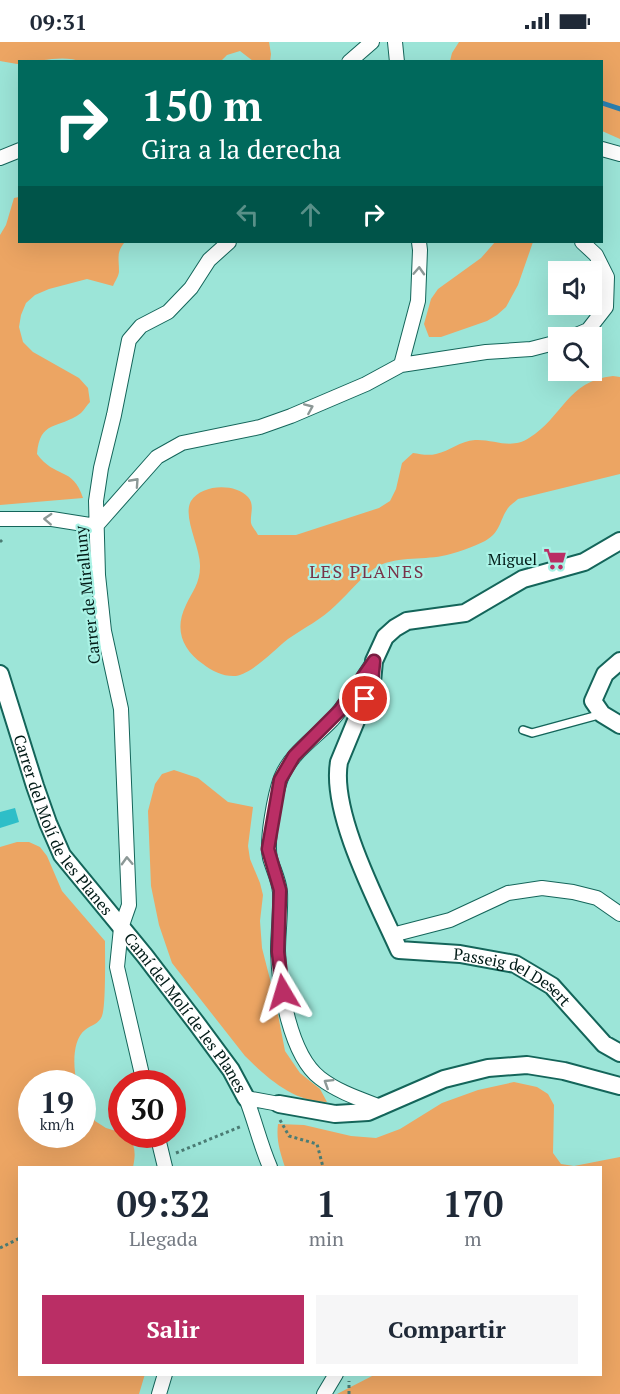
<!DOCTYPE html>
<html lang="es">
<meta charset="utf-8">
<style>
:root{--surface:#fff;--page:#f6f6f7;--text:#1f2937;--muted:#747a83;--accent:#ba2e65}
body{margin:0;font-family:"PT Serif",serif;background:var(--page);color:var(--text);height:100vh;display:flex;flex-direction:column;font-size:22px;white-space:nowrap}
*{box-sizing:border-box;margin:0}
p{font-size:20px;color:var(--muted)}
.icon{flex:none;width:33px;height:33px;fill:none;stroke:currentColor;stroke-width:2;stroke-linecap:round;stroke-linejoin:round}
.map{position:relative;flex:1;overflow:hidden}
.drawer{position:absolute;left:18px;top:1124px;width:584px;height:210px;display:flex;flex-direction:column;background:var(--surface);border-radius:0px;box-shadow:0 6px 24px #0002}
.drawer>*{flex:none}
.top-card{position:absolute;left:18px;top:18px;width:585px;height:183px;border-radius:0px;box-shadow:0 6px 24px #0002;background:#00695c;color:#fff;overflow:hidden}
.fabs{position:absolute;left:548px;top:219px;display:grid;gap:12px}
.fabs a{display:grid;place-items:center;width:54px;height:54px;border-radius:0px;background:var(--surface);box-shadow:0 6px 24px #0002;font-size:30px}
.speed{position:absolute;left:18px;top:1028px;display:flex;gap:12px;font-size:30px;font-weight:700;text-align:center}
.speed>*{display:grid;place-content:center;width:78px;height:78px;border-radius:50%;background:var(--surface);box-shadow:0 6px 24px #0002;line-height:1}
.speed small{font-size:15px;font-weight:400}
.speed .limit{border:9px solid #d22;background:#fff;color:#111}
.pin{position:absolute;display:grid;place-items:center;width:51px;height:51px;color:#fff;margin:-26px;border:3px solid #fff;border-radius:50%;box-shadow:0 2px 6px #0007}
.me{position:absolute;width:66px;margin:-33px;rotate:353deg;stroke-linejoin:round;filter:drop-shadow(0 0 4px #0008)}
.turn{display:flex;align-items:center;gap:21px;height:126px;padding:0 24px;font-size:27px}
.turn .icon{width:78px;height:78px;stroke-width:2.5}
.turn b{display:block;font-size:42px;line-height:51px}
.lanes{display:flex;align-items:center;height:57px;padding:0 24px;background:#0003;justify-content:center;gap:30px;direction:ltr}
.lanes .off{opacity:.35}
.eta{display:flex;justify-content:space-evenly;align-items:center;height:102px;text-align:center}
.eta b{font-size:36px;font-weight:600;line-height:42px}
.primary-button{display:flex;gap:12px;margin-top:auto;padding:12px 24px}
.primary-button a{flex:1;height:69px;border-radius:0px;background:var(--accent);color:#fff;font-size:24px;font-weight:600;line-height:69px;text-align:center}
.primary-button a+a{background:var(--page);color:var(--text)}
.status{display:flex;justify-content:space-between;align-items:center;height:42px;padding:0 30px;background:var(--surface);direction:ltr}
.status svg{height:16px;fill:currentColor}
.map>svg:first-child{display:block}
</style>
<div class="status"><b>09:31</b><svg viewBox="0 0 49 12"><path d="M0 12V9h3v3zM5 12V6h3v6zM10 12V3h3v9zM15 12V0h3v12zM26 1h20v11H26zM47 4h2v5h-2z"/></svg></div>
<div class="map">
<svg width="620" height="1352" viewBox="0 0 620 1352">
<rect width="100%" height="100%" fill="#9ce5d8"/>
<path fill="#eca563" d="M0,0h269l2,12 -1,8 -17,-1 -13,-10 -13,4 -6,6 -138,1c-21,-8 -41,0 -63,0l-1,2h-2l-17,-3z
M459,0h161v97l-18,-8v-69l-152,-1 2,-8z
M19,155l1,45h105c-9,10 -6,17 -6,29 0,5 -4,10 -6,15l-26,-7 -38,10 -14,6 -9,8 -5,12 -2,12 4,15 10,10 46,26 9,10 2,14c-3,3 -6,8 -9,11 -23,17 -41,6 -44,41 18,25 36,12 46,44l-83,7v-270l6,-10 8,-27z
M495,200h38l-15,43 -12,22 -9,8 -10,6 -46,16h-12l-5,-13 7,-25 7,-10 43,-31z
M613,334l7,1v97l-102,25c-3,3 -8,6 -10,9 -9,13 -7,24 -23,33 -10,5 -31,13 -43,15 -20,4 -49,0 -67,12 -15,10 -25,24 -39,37 -14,14 -32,23 -48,34 -13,10 -36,35 -52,37 -12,1 -24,-5 -33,-12 -21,-15 -29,-35 -17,-59 6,-13 14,-22 14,-38 1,-19 -18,-50 -9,-66 11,-17 44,-18 57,-4 7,8 2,17 3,26 1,4 5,8 7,12h38l83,-27 11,-7 6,-12 6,-26 11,-10c7,1 15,3 23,1 14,-3 24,-13 39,-14 19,-1 36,10 54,-2 34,-21 38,-57 84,-62z
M174,728l24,8 30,24 25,5 -5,39 2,13 10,24 3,12 -3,26 2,27 13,51 10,52 15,22 20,16 7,13c-33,0 -59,-23 -82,-46l-73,-93 -13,-38 -8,-39 -3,-75 7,-27 7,-10z
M17,800h12l11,5 7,9 15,35 43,50c0,13 1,66 -3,75 -3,8 -11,9 -17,14 -13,10 -12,38 -8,53h-45v51h50l1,-34 12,21 11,7 23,7c6,11 7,19 4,32h-113v207h125l-6,20h-139v-547z
M514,1040l23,5 11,7 6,11 -1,48 8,11 13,2 46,-9v237h-283l39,-20h224v-207h-315c-5,-15 -9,-27 -7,-43l26,1 47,11 25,2 24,-9 42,-26 36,-13z"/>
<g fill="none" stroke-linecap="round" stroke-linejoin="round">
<path stroke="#2a80b1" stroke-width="5" d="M602,61l18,6"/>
</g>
<path fill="#2ebec8" d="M15,766l4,14 -19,6v-16z"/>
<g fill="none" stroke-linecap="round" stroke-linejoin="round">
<g stroke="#14655a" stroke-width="10">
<path id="service" d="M523,688l9,3 70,-19"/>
</g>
<g stroke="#14655a" stroke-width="16">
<path id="minor" d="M395,0l2,20
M349,20l23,-20
M602,107l18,5
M0,116l20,-8
M569,296l19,-8 18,-23 1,-30 -11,-22 -14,-13
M401,323l17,-64 2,-51 -1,-8
M0,477h52l44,7
M96,484l61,-69 25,-14 78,-16 31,-11 75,-32 35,-19 85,-13 45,-3 27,-7
M374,619c-14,20 -26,41 -42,59 -18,19 -41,33 -51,58 -6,16 -15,63 -11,80 3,11 9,22 10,34 1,20 -2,40 -2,59 1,36 12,104 42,127 18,14 40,21 61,29
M392,893l58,-15 58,-27 34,-5 31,4 24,6 23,16
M144,1041l-27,-116 4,-39 8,-23 -8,-196 -17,-78 -6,-56 -2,-74 5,-33 13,-53 15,-75 12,-14 27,-14 23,-24 18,-28 20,-18
M157,1092l8,33
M270,1125c-10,-23 -15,-46 -24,-69l33,6
M159,1352l6,-20
M324,1352l12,-20"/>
</g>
<g stroke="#14655a" stroke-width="20">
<g id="tertiary">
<path id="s1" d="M620,499l-36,21 -61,17 -58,34 -58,8 -12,7 -10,9 -11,24 -2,21 -33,80c-9,51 39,141 60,188l61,4 55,10 37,22 52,58 16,9"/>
<path d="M620,619l-15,13 -12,27 9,13 18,11"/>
<path id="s2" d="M0,632l35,112 13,37 14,32 83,101 52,68 34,46 15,28"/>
<path d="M279,1062l56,10 33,-2 76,-33 44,-11 39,-3 37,6 56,15"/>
</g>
</g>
<path stroke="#4b7c74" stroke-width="3" stroke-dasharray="3 3" stroke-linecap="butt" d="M0,498l2,2
M280,1078l9,16 28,8 6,23
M176,1111l66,-27
M0,1206l20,-10
M349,1352v-13"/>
<use href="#service" stroke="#fff" stroke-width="7"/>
<use href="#minor" stroke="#fff" stroke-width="14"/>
<use href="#tertiary" stroke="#fff" stroke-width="16"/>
</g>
<defs><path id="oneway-chevron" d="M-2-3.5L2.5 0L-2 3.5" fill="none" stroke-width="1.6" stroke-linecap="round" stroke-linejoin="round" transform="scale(1.5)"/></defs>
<g stroke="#8c9896">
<use href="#oneway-chevron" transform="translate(419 229) rotate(-87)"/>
<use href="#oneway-chevron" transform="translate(309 366) rotate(-23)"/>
<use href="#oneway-chevron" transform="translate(135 440) rotate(-48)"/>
<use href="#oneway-chevron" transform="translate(48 477) rotate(-177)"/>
<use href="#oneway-chevron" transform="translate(127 819) rotate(-92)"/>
<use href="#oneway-chevron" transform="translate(328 1041) rotate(-148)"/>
</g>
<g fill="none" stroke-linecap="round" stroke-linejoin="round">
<g stroke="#791e42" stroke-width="15">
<path id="route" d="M283,950l-5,-40 2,-62 -12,-41 12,-69 14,-24 46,-46 34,-49 -2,21 -7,17"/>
</g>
<use href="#route" stroke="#ba2e65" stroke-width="10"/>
</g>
<defs>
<g id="supermarket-bare" transform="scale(1.8)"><path d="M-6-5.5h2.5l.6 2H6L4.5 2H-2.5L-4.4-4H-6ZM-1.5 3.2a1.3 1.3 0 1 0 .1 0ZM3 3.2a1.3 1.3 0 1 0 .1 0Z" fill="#ba2e65" stroke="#a9f2e5" stroke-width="2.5" paint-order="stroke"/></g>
</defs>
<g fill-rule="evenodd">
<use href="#supermarket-bare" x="555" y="517"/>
</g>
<g text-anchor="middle" stroke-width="4.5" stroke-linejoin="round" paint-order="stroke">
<g font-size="16" fill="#001a16" stroke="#a9f2e5" text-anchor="end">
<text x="537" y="523">Miguel</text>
</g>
<g font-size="16" fill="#001a16" stroke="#a9f2e5">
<text transform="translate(87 553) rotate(-96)" y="6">Carrer de Miralluny</text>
<text dy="6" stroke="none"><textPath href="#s2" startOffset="165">Carrer del Molí de les Planes</textPath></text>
<text dy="6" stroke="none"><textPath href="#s1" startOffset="711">Passeig del Desert</textPath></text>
<text dy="6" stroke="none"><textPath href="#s2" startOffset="392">Camí del Molí de les Planes</textPath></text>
</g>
<g font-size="18" letter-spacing="1.5" fill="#783349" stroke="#a9f2e5">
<text x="367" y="536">LES PLANES</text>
</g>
</g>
</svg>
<div class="fabs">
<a><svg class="icon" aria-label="sound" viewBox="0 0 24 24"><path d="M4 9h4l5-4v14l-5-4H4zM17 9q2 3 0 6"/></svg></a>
<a><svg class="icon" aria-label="search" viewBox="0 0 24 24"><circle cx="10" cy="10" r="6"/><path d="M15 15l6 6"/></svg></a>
</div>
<div class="speed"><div>19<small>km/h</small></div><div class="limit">30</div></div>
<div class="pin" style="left:365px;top:657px;background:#d93025"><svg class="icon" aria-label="arrive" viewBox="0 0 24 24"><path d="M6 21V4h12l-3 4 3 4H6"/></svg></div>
<svg class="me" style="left:283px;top:950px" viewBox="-20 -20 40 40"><path d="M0-17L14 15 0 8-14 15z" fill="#ba2e65" stroke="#fff" stroke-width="4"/></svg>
<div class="top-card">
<div class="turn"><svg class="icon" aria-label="right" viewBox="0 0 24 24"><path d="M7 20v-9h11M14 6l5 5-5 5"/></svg><div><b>150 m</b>Gira a la derecha</div></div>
<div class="lanes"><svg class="icon off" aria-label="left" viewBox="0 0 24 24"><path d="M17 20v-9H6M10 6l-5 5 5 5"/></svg><svg class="icon off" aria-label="ahead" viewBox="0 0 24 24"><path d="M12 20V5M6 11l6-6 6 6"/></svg><svg class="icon" aria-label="right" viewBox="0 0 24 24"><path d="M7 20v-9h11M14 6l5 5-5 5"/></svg></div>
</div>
<section class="drawer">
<div class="eta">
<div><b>09:32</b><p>Llegada</p></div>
<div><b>1</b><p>min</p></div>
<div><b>170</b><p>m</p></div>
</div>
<div class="primary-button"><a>Salir</a><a>Compartir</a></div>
</section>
</div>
